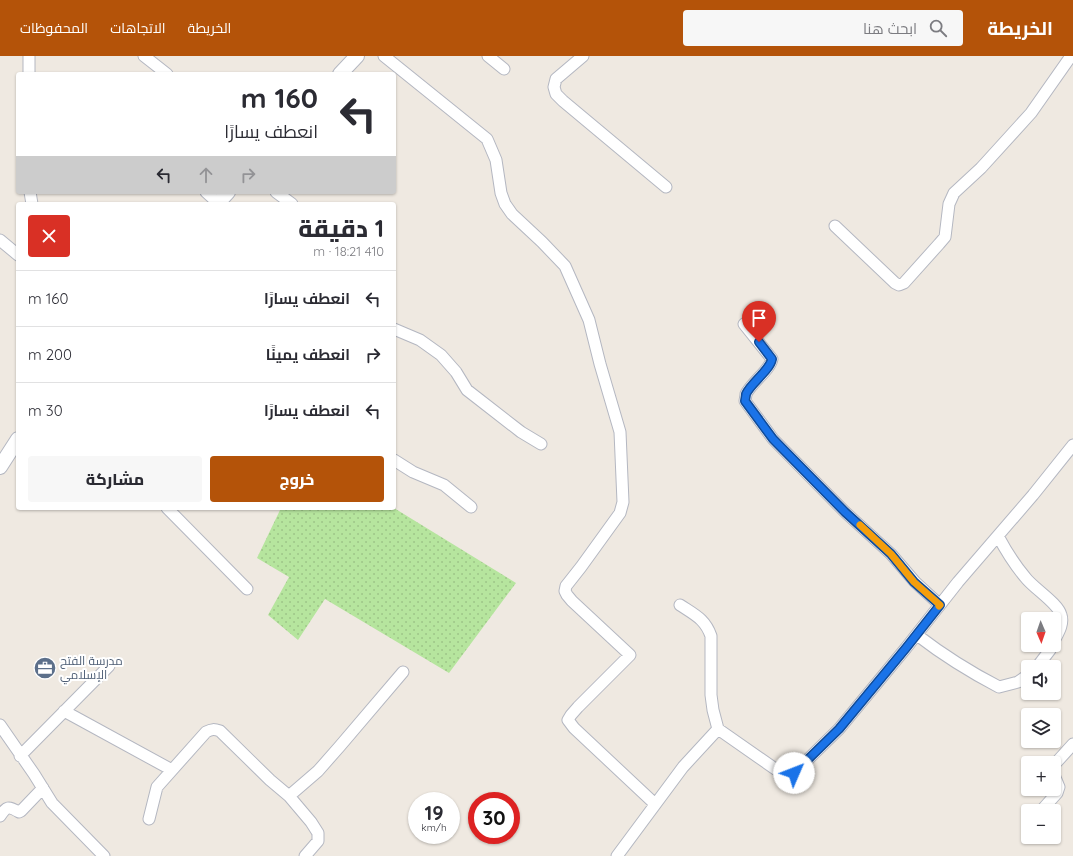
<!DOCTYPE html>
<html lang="ar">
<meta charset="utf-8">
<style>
:root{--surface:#fff;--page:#f7f7f7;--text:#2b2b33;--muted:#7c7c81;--line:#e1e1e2;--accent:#b45309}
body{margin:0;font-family:Quicksand,Cairo,sans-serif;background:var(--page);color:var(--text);direction:rtl;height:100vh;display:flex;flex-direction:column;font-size:15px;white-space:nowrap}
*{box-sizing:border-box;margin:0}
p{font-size:13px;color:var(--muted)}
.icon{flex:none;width:22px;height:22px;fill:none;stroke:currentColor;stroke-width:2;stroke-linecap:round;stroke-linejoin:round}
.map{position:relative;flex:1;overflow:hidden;direction:ltr}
.side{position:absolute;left:16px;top:146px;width:380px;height:308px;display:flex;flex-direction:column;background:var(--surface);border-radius:4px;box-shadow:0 1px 3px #0004;direction:rtl}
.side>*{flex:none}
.top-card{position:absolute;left:16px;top:16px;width:380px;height:122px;border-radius:4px;box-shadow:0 1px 3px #0004;direction:rtl;background:#fff;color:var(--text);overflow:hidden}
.needle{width:26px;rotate:178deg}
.buttons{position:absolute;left:1021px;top:556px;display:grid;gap:8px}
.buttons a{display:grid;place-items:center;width:40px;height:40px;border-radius:4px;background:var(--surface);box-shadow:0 1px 3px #0004;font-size:20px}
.speed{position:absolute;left:408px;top:736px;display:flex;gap:8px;font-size:20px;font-weight:700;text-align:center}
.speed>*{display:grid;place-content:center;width:52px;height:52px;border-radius:50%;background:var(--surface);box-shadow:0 1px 3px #0004;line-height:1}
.speed small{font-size:10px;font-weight:400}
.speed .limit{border:6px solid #d22;background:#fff;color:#111}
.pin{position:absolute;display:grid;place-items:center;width:34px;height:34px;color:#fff;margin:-41px -17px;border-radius:50% 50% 50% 0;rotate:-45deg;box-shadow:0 0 4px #0007}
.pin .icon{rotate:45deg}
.me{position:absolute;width:44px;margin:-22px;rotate:46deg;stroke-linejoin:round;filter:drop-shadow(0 0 3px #0008)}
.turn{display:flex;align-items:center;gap:14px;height:84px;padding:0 12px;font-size:18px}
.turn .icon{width:52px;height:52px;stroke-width:2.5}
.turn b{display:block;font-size:28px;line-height:34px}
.lanes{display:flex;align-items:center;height:38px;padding:0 12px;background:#0003;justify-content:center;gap:20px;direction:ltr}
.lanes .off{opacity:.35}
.round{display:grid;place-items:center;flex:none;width:42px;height:42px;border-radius:4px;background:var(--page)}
.overview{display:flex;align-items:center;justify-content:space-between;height:68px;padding:0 12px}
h1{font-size:24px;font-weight:800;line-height:30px}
.primary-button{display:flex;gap:8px;margin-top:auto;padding:8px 12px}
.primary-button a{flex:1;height:46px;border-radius:4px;background:var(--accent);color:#fff;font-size:16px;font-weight:800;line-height:46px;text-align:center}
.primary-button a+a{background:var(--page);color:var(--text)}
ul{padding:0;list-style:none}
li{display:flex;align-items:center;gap:12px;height:56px;padding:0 12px;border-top:1px solid var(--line)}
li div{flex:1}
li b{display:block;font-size:15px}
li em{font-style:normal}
header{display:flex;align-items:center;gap:24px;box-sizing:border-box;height:56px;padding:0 20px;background:var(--accent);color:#fff}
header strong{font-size:19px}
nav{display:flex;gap:22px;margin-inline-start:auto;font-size:14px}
.search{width:280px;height:36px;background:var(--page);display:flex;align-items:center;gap:10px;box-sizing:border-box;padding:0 14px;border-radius:4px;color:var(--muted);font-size:15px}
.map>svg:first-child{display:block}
</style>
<header>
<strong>الخريطة</strong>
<div class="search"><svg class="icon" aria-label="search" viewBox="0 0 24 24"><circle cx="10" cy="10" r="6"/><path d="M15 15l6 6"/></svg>ابحث هنا</div>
<nav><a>الخريطة</a><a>الاتجاهات</a><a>المحفوظات</a></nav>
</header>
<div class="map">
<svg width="1073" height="800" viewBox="0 0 1073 800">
<defs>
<pattern id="grass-dots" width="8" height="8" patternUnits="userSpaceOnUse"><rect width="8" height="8" fill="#b6e59e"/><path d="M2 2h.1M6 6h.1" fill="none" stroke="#9dc588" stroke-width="1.8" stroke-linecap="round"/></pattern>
</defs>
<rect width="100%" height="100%" fill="#efe9e1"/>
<path fill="url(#grass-dots)" d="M281,452h113l122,75 -67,90 -124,-74 -27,41 -30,-25 21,-38 -32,-19z"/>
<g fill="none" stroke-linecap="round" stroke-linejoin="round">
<g stroke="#b4b7c1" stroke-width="13">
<path id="minor" d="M29,0v18
M144,0l23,18
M384,0l103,83 9,21 5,33 4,11 7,10 30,28 23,24 24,54 11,44 20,68 3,70 -3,11 -39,54 -15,19 -1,5 2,4 5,6 58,54 -52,52 -7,8 -3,5 6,8 81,76
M488,0l16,13
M583,0l-27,23 -2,8 2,7 7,7 103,86
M30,136l2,12
M206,136l12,11
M276,136l16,12
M835,170l60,57 4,2 5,-2 35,-39 6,-7 4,-33 5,-11 27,-25 50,-55 40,-57
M0,184l18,15
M744,268l28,35c-2,11 -21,24 -26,35 0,2 -1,6 -1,7l28,38 72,73 46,42 24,28 25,23
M394,273l26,11 21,15 15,17 11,18 54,42 20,12
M394,404l19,12 31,13 27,22
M167,452l80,81
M998,480c8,15 16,28 27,41 8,11 33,26 36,38 3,9 -3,18 -7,26
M680,549c15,10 25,14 31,31v59l2,15 5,19 63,44 6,2 7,-2 45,-44 67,-81 52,-66 75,-87 40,-50
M917,579c26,20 53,37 82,52l19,-5 10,-7
M1037,611l13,-17 2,-5
M64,655l108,59
M0,669l34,49 18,29 52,53
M20,700l89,-90
M1054,710v-1l19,-21
M289,740l29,-25 22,-25 63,-74
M1041,755l16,-18 2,-6 -5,-12
M0,760c7,-10 8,-10 19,-4l2,-1 22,-23
M149,763l8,-32 49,-55c6,-3 8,-3 14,-1l50,49 19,16 22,26 7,11v8l-13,15
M617,800l66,-89 35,-38"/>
</g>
<g stroke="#b4b7c1" stroke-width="16">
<path id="tertiary" d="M340,18l17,-18
M217,148l11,-12
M0,411l18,-28"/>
</g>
<use href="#minor" stroke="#fff" stroke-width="11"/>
<use href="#tertiary" stroke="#fff" stroke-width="14"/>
</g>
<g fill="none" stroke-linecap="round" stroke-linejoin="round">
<g stroke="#114b97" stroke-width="10">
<path id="route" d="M759,286l13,17c-2,11 -21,24 -26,35 0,2 -1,6 -1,7l28,38 72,73 46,42 23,28 26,23 -34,43 -67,81 -45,44"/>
</g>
<use href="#route" stroke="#1a73e8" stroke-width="7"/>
<path stroke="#f59e0b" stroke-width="7" d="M860,469l31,29 23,28 26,23 -1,1"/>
</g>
<defs>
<g id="office-disc" transform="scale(1.15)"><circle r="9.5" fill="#5c6f8a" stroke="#fff"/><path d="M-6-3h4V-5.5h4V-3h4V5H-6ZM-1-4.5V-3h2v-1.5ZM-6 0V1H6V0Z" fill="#fff"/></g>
</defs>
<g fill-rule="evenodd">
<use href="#office-disc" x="45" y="612"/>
</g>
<g text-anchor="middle" stroke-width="4" stroke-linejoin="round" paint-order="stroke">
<g font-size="12" fill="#4e5e75" stroke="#fff" text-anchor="start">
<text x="60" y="609">مدرسة الفتح<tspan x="60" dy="14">الإسلامي</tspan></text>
</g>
</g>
</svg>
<div class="buttons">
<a><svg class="needle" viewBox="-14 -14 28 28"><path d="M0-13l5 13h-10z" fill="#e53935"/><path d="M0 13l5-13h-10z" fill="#7c7c81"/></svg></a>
<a><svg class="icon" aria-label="sound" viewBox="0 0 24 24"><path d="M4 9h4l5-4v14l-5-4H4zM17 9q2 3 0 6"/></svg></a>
<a><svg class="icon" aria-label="layers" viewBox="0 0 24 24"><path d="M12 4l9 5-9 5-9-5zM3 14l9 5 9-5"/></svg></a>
<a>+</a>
<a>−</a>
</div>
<div class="speed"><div>19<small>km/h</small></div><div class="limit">30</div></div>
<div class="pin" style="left:759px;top:286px;background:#d93025"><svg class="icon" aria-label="arrive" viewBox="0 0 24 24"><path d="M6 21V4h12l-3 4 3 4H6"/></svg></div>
<svg class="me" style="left:794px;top:717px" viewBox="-20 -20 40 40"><circle r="19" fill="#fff"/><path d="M0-13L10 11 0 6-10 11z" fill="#1a73e8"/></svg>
<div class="top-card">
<div class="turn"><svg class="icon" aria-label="left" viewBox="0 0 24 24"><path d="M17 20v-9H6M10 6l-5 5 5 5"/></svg><div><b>160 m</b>انعطف يسارًا</div></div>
<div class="lanes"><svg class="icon" aria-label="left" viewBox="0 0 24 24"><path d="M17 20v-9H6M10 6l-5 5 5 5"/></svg><svg class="icon off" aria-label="ahead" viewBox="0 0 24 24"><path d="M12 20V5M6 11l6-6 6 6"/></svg><svg class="icon off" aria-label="right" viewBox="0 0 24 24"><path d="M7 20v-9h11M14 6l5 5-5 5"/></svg></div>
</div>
<section class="side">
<div class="overview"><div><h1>1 دقيقة</h1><p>410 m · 18:21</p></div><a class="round" style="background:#d93025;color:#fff"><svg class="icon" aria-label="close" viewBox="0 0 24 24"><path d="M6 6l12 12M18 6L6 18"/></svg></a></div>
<ul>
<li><svg class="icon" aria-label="left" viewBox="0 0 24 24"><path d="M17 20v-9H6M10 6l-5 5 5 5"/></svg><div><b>انعطف يسارًا</b></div><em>160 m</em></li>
<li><svg class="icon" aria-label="right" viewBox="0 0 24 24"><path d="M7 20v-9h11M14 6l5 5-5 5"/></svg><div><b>انعطف يمينًا</b></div><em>200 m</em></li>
<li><svg class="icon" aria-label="left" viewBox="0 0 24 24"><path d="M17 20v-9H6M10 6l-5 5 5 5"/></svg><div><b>انعطف يسارًا</b></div><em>30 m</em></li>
</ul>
<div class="primary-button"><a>خروج</a><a>مشاركة</a></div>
</section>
</div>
